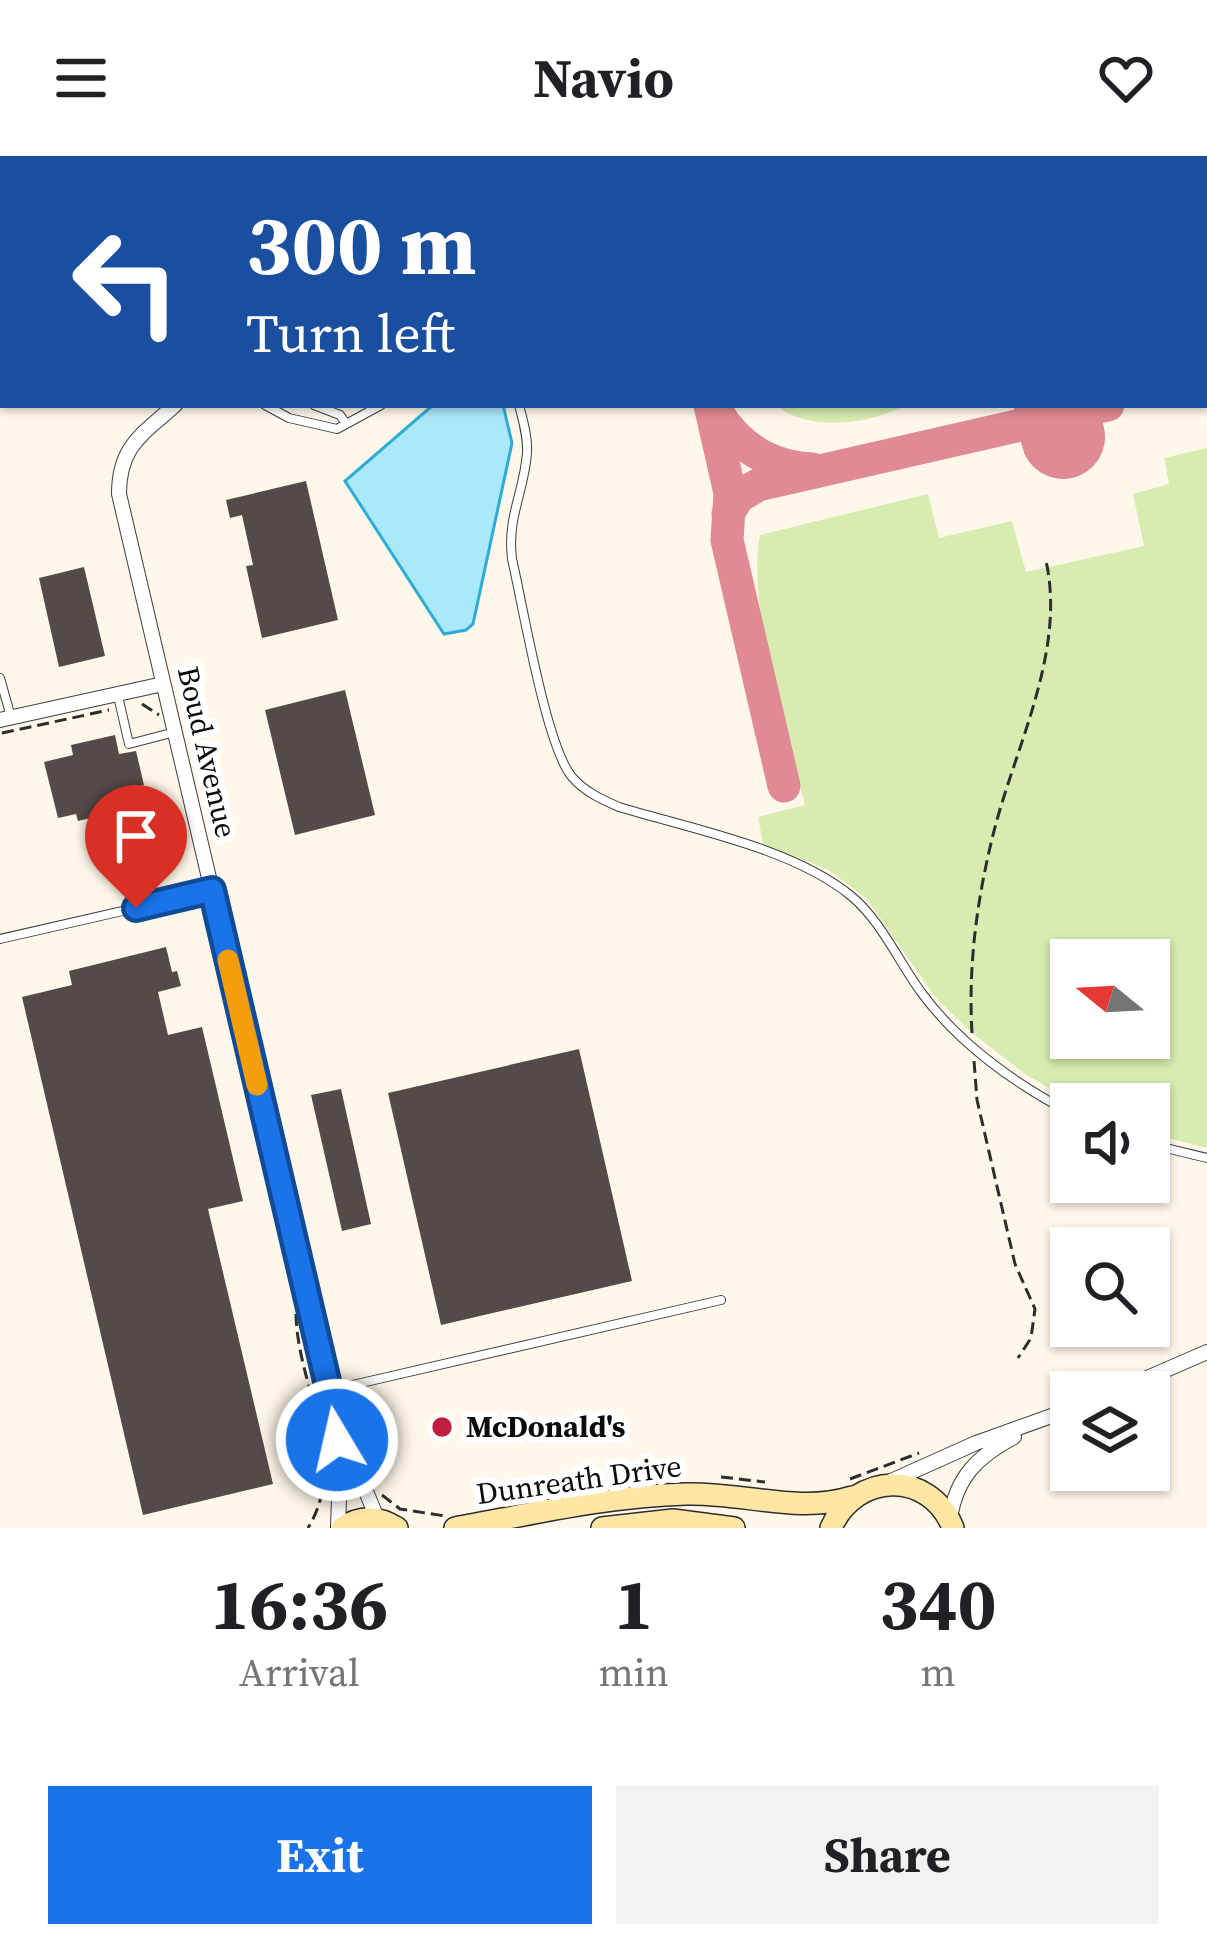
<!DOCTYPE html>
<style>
:root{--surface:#fff;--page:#f2f2f2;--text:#202124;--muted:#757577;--accent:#1a73e8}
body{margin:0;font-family:"Source Serif 4",serif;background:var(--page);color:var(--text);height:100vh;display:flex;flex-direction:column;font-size:45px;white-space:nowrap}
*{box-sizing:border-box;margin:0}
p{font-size:39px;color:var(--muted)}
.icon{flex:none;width:66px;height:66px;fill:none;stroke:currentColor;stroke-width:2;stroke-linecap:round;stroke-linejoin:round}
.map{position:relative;height:1372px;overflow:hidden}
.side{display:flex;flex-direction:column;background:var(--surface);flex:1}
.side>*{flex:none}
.banner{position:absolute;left:0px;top:0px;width:1209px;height:252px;box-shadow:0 3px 9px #0004;background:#1a4fa0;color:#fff;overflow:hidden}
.needle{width:78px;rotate:288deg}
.tools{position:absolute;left:1050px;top:783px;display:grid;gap:24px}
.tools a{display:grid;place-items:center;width:120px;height:120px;border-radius:0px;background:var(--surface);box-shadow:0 3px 9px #0004;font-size:60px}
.pin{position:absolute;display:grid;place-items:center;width:102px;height:102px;color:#fff;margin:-123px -51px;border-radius:50% 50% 50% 0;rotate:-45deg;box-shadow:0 0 12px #0007}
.pin .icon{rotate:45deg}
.me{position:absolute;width:132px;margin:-66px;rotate:351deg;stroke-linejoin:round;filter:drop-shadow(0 0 9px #0008)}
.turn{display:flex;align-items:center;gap:42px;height:252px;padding:0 48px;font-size:54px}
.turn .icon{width:156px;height:156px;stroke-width:2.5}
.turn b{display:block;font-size:84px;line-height:102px}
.eta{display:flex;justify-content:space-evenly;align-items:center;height:204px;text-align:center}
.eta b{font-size:72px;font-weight:700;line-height:84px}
.button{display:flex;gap:24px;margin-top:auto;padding:24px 48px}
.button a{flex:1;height:138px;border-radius:0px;background:var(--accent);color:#fff;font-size:48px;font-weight:700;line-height:138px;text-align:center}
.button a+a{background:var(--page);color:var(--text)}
header{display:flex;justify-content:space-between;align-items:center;height:156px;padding:0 48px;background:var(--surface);font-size:54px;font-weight:700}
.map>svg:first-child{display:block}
</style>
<header><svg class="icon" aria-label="menu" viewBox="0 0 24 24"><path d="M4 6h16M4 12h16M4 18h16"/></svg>Navio<svg class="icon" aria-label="heart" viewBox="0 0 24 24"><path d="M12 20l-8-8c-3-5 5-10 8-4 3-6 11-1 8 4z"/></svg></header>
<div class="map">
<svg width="1207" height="1372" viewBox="0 0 1207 1372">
<rect width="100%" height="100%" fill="#fff7e9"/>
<path fill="#d8ebb1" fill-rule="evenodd" d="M685,0h236l1,3h-236z
M776,249h130c-36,19 -97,28 -130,0z
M1207,292v700l-58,-15v-29h-72l-52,-30 -54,-42 -35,-34 -70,-100 -39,-29 -64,-25 -5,-27 47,-12c-17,-71 -59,-202 -45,-270l168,-41 11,44 73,-17 14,51 118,-26 -11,-52 36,-10 -5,-26zM1071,804h78v78h-78z"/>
<path fill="#abe8f9" stroke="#2eacd4" stroke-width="3" d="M433,249h70l9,38 -39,181 -7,6 -22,4 -99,-153z"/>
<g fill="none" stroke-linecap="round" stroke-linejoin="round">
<path stroke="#e08a94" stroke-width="33" d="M652,0l1,3
M1206,226h1
M710,249l20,88 -3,47 57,246
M717,256c21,35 54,55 95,57
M728,358l10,-17 20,-12 350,-80"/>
<path stroke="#e08a94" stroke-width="84" d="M998,0l1,3
M1056,249l7,32"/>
</g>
<path fill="#544a47" d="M306,325l32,139 -76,18 -16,-72 7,-1 -11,-50 -12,3 -4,-18z
M84,411l21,89 -46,11 -20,-89z
M345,534l30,125 -80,20 -30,-125z
M115,579l4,19 17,-3 8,34 -16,4 4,19 -54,13 -2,-7 -18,4 -14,-56 29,-7 -2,-10z
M166,791l6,25 5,-1 4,15 -23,6 10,43 34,-8 41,174 -35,8 65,275 -130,31 -121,-518 50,-12 -3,-14z
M579,893l53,232 -191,44 -53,-232z
M341,933l30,135 -29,7 -31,-136z"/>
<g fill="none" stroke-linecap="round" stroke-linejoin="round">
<g stroke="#3e3e3e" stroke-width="10">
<path id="service" d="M359,0l1,3
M459,0l1,3
M265,249l24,13 48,11 44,-24
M314,249l26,10 6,9
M519,249c4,16 9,32 8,48 -3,40 -20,63 -15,106 11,47 34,187 60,218 13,15 29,22 47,30 73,22 173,41 231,88 30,24 49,67 71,97 37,51 94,92 150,121
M0,522l11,39
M118,540l11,48 46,-12
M0,783l210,-48
M1149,988l58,14
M331,1234l390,-90"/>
</g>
<g stroke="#3e3e3e" stroke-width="16">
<path id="minor" d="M64,0l3,3
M175,249c-33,30 -56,41 -56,89l215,917 6,59 -2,58
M0,564l163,-36
M1115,1236l92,-40
M342,1277l35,85
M889,1326l87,-39 95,-34
M950,1363c6,-42 28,-63 64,-82"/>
</g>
<g stroke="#2d2d2d" stroke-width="24">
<path id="secondary" d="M342,1372c19,-13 36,-12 55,0
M455,1372c77,-14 153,-32 231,-34 56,-2 112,20 166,3
M602,1372l71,-8 61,8
M831,1372c24,-56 99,-59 122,0"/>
</g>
<path stroke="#2d2d2d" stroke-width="3" stroke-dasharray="12 6" stroke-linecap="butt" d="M142,548l17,11
M2,577l107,-23
M972,877c-4,-68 5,-135 22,-202 22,-86 72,-180 52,-270
M974,905l3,39 38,164 20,45 -4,29 -13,20
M296,1158c1,72 54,145 12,214
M721,1321l44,5
M850,1323l69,-26
M382,1339l18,14 45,7"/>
<use href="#service" stroke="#fff" stroke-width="8"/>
<use href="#minor" stroke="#fff" stroke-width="14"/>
<use href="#secondary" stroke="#ffe6a4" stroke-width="21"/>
</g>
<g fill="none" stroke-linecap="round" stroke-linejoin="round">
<g stroke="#114b97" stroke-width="30">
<path id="route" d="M136,752l76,-18 122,521 3,29"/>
</g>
<use href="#route" stroke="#1a73e8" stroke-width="21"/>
<path stroke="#f59e0b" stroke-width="21" d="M228,804l29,125"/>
</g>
<circle fill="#c11d3f" stroke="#fff" stroke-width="4.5" cx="442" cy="1271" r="12"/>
<g text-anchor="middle" stroke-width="12" stroke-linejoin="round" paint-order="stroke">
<g font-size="30" fill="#0b0b0b" stroke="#fff">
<text transform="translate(207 596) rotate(77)" y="10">Boud Avenue</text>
<text transform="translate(579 1324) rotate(-8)" y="10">Dunreath Drive</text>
</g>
<g font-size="30" font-weight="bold" fill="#0b0b0b" stroke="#fff" text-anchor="start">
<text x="466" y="1281">McDonald's</text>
</g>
</g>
</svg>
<div class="tools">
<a><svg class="needle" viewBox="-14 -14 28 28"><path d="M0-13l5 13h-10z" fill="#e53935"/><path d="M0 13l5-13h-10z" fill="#757577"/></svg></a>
<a><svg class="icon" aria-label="sound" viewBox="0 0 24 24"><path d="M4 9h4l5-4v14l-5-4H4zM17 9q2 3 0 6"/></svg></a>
<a><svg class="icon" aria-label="search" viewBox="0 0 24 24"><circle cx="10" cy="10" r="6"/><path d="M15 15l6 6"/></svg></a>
<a><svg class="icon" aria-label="layers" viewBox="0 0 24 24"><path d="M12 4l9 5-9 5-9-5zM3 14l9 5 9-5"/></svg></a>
</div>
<div class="pin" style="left:136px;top:752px;background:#d93025"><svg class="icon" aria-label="arrive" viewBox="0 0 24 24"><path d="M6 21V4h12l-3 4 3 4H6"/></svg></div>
<svg class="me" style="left:337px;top:1284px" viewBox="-20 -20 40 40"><circle r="17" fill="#1a73e8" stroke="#fff" stroke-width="3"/><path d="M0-11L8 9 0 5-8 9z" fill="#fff"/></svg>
<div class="banner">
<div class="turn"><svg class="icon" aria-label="left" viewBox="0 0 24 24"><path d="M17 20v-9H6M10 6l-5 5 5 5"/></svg><div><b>300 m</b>Turn left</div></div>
</div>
</div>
<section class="side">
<div class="eta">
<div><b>16:36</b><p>Arrival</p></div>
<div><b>1</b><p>min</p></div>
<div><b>340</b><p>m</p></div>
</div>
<div class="button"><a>Exit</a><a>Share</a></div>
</section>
